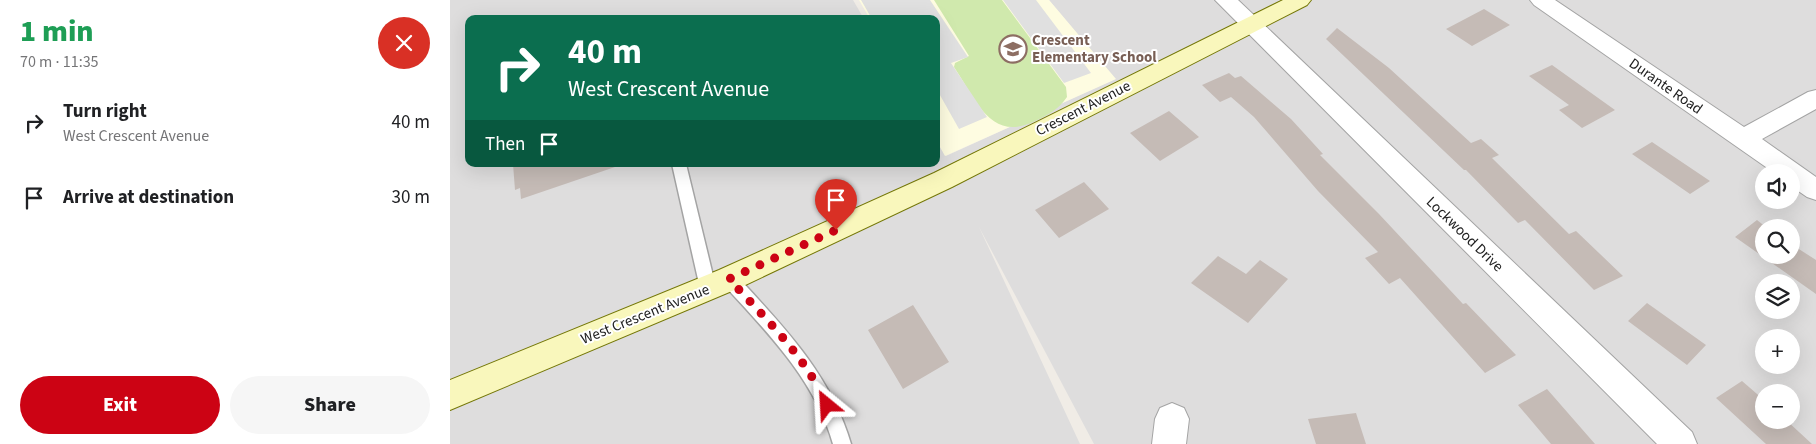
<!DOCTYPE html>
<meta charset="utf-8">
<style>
:root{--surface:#fff;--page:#f6f6f6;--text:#202124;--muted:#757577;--accent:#cc0314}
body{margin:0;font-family:"Source Sans 3",sans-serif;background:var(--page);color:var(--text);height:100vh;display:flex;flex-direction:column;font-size:19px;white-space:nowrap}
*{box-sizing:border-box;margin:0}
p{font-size:16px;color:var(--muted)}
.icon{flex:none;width:28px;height:28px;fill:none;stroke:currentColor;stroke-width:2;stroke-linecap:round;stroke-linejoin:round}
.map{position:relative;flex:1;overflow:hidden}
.drawer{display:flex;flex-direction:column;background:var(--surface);width:450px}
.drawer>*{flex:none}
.banner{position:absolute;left:15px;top:15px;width:475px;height:152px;border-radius:10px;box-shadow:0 5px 20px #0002;background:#0b6e4f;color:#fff;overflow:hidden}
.buttons{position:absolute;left:1305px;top:164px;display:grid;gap:10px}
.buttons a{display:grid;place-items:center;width:45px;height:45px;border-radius:50%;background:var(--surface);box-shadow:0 5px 20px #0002;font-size:25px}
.pin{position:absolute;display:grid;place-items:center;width:42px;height:42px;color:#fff;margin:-51px -21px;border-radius:50% 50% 50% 0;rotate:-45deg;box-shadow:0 0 5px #0007}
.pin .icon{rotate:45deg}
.me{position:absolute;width:55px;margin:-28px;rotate:333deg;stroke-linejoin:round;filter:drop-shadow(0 0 4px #0008)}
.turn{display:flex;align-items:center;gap:18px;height:105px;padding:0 20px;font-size:22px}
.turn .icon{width:65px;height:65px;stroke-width:2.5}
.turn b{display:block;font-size:35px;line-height:42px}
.then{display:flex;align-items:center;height:48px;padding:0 20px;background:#0003;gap:10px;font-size:19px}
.round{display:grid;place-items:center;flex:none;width:52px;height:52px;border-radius:26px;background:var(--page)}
.headline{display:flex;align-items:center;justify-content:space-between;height:85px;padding:0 20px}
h1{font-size:30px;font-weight:800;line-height:38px;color:#1e9e55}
.primary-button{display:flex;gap:10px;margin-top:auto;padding:10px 20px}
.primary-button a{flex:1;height:58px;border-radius:30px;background:var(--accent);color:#fff;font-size:20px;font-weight:800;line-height:58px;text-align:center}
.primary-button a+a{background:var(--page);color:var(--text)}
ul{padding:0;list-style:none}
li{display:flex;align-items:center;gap:15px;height:75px;padding:0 20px}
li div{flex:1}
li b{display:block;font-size:19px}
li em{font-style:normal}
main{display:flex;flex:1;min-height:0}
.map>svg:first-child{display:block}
</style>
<main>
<section class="drawer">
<div class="headline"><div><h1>1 min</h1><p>70 m · 11:35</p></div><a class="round" style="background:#d93025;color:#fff"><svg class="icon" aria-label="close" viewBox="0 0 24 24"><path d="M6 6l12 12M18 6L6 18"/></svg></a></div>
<ul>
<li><svg class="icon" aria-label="right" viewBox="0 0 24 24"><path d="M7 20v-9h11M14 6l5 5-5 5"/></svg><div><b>Turn right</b><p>West Crescent Avenue</p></div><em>40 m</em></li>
<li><svg class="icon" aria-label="arrive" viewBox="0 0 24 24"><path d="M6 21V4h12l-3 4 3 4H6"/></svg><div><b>Arrive at destination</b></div><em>30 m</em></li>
</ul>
<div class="primary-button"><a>Exit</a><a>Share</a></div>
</section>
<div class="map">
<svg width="1366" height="444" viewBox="0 0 1366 444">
<rect width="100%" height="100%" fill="#f0ece6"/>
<path fill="#dedddd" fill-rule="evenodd" d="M0,0h403l11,19h-395v145h467v-24l10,16 169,-77 -66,-79h767v444h-722l-115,-217 101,217h-630zM1314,172h27v28h-27zM1314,228h27v27h-27zM1314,282h27v28h-27zM1314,338h27v27h-27zM1314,392h27v28h-27z"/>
<path fill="#fefce1" d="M409,0h190l67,79 -171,77 -9,-16v-121h-66z"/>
<path fill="#d0e9ad" d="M484,0h68l64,87 1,10c-9,13 -19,18 -34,25 -43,20 -58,-24 -79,-55l1,-4 14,-7z"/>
<path fill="#e0e0e0" d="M411,0h69l38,57 -17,6 36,54 -28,12 -23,-41v-69h-64z
M553,0h33l55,73 -27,10z"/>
<path fill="#c5bbb6" d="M1034,9l26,16 -38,21 -26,-17z
M887,28l52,40 82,75 10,-4 18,16 -7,3 77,76 7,-3 47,45 -29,14 -69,-70 -7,3 -52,-53h-2l-138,-131z
M1102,65l63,45 -33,18 -23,-18 10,-5 -40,-29z
M779,73l6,5 6,-2 50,43 32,35 -3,1 59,59 84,90 3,-1 50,52 -31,18 -85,-95 -11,6 -24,-26 13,-6 -60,-61 -64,-74 -23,-20 -11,5 -18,-17z
M719,111l30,26 -39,24 -30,-28z
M1202,142l58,39 -20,13 -58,-40z
M63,164h101l1,3 -94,32 -1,-11 -5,2z
M634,182l25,27 -50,29 -24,-28z
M1307,220l10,8h-3v27h27v-11l25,16v34l-81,-57z
M768,256l28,18 14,-14 28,19 -40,44 -57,-40z
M1197,303l59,42 -19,20 -59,-44z
M463,305l36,57 -46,27 -35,-59z
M1292,381l22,19v20h22l26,24h-46l-50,-46z
M1097,389l48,55h-44l-33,-39z
M906,413l10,31h-50l-8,-25z"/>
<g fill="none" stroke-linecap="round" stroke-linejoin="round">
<g stroke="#a4a4a4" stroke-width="3">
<path id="service" d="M222,164h14l30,124 -2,5 -6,2 -6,-2 -2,-5z
M279,272l6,2c48,52 96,101 116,170h-18c-18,-64 -66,-112 -110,-160l-2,-5 2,-5z"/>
</g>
<g stroke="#a4a4a4" stroke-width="2">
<path id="minor" d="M765,0h23l454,432 5,12h-40z
M1080,0h25l189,127 64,-35 8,-2v19l-54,30 54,38v23l-9,-3 -16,-11v-14h-18l-239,-167z
M722,403l12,5 5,11 -3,25h-34l3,-25 5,-11z"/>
</g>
<g stroke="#747707" stroke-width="2">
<path id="secondary" d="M833,0h28l-4,5 -355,182 -213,101 -289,122v-30l269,-110 215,-97z"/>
</g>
<use href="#service" fill="#fff" fill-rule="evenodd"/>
<use href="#minor" fill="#fff" fill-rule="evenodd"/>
<use href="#secondary" fill="#f9f7bc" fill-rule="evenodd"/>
</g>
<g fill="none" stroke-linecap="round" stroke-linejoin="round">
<path stroke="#cc0314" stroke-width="9" stroke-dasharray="0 16.2" d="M377,405c-21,-48 -62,-87 -98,-126l107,-49"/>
</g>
<defs>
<g id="school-ring" transform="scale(1.4375)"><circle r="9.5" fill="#fff" stroke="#8d6e63" stroke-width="1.5"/><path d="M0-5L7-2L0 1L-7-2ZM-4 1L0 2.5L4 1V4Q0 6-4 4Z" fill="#8d6e63"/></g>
</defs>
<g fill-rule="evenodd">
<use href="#school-ring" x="563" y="49"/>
</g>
<g text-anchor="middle" stroke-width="4" stroke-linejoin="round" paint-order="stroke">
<g font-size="15" font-weight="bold" fill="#785e54" stroke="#fff" text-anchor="start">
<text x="582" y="45">Crescent<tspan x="582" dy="17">Elementary School</tspan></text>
</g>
<g font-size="15" fill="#202020" stroke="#fff">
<text transform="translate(1216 86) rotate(35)" y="5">Durante Road</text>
<text transform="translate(633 108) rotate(-27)" y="5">Crescent Avenue</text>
<text transform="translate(1015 234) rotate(44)" y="5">Lockwood Drive</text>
<text transform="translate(195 314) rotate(-22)" y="5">West Crescent Avenue</text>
</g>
</g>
</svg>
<div class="buttons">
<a><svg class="icon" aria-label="sound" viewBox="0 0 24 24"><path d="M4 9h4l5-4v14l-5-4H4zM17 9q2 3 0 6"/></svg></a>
<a><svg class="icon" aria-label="search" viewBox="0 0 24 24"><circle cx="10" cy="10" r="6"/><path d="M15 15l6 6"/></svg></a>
<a><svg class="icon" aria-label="layers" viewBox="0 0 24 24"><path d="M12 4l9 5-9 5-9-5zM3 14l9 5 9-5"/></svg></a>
<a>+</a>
<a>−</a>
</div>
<div class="pin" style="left:386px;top:230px;background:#d93025"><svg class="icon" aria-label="arrive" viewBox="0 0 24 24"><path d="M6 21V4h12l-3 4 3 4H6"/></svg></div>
<svg class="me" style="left:377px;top:405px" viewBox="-20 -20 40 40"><path d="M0-17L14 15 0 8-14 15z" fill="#cc0314" stroke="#fff" stroke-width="4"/></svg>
<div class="banner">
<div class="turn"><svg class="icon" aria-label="right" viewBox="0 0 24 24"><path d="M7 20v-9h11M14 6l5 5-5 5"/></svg><div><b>40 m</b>West Crescent Avenue</div></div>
<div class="then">Then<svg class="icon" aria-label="arrive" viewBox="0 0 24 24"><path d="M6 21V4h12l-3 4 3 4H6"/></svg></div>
</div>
</div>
</main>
